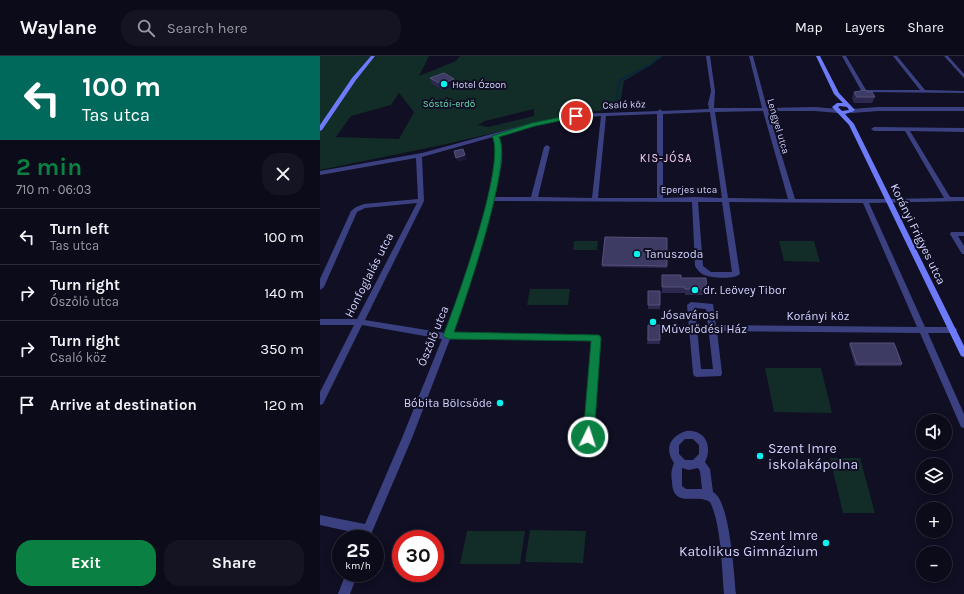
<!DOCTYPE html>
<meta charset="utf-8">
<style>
:root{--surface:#0c0b1a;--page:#151423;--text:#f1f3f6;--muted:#9a9ba2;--line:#2c2b39;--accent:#0b8043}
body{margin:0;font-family:Karla,sans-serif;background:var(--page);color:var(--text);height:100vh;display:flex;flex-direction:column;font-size:15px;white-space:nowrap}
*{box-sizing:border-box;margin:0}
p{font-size:13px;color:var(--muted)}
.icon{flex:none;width:22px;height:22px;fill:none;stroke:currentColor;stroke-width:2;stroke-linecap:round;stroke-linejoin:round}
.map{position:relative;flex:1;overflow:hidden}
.sheet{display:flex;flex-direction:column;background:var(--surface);width:320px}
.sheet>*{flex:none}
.guide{background:#00695c;color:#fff;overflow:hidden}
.controls{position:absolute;left:596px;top:358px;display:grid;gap:8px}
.controls a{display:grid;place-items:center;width:36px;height:36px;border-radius:50%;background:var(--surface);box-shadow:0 2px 10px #0003,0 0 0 1px var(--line);font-size:20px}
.speed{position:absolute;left:12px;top:474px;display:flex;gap:8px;font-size:20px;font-weight:700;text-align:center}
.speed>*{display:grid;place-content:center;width:52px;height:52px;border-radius:50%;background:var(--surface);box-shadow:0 2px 10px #0003,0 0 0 1px var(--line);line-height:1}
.speed small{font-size:10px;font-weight:400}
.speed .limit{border:6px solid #d22;background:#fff;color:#111}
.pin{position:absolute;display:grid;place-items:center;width:34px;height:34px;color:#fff;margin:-17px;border:2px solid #fff;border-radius:50%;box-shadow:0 1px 4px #0007}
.me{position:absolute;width:44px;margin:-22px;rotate:4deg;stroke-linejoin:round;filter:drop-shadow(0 0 3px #0008)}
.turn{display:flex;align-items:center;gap:14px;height:84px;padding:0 16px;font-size:18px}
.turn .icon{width:52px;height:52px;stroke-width:2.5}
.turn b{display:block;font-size:28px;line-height:34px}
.round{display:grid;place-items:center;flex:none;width:42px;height:42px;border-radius:16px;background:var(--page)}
.summary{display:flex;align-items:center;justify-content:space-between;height:68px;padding:0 16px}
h1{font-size:24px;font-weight:700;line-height:30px;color:var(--accent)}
.action{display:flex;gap:8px;margin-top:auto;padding:8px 16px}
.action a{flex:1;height:46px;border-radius:16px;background:var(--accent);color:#fff;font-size:16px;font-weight:700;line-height:46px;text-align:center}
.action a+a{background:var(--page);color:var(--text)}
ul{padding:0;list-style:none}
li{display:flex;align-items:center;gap:12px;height:56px;padding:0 16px;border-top:1px solid var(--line)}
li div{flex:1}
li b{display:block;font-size:15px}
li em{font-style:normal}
header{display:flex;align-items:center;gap:24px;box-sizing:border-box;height:56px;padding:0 20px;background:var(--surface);border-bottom:1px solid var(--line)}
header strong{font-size:19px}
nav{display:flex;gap:22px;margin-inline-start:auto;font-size:14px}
.search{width:280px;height:36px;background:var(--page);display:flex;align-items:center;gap:10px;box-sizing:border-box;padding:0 14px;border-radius:16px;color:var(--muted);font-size:15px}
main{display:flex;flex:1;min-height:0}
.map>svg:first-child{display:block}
</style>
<header>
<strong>Waylane</strong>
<div class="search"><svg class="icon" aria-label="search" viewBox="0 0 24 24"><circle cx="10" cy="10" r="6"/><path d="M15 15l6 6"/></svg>Search here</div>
<nav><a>Map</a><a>Layers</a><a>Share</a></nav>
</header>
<main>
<section class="sheet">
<div class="guide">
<div class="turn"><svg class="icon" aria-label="left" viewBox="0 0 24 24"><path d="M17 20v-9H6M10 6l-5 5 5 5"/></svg><div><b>100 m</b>Tas utca</div></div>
</div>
<div class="summary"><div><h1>2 min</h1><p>710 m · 06:03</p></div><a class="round"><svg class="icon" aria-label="close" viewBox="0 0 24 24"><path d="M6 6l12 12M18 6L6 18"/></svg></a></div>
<ul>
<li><svg class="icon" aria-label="left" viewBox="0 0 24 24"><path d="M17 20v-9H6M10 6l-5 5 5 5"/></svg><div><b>Turn left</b><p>Tas utca</p></div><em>100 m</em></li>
<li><svg class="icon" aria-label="right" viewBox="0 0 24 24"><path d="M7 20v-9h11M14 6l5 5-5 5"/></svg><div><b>Turn right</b><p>Ószőlő utca</p></div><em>140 m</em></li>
<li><svg class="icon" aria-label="right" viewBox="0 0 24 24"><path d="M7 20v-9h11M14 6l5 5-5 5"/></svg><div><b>Turn right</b><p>Csaló köz</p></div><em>350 m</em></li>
<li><svg class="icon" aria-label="arrive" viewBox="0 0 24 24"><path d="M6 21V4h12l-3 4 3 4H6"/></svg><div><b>Arrive at destination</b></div><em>120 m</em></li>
</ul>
<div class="action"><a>Exit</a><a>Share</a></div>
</section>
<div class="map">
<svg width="644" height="538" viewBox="0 0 644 538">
<rect width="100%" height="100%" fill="#100f23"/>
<path fill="#122c28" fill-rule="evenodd" d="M0,0h109l-10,20 37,-15 4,-5h203l-12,9 -27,16 -5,28 -35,3 -142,33 -122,25zM79,37l15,19 -15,27 -63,-2 15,-21 40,-11zM214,53v7l-46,11 -10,-2 7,-4z
M254,185h24l-1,9h-24z
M459,185h35l6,21 -36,-1z
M210,233h40l-2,16h-41z
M445,312h56l11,45 -58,-1z
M510,402h30l15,55h-32z
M210,474l56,1 -3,32 -58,-1z
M147,475h58l-5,33h-60z"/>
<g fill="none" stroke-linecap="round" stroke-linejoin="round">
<path stroke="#0b243f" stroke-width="1.5" d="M295,55l4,-30 31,-16 11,-9"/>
<path fill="#3b4180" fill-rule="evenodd" d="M386,0h4l5,35 -1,17h48l-13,-52h4l14,52 48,-1 23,2 3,2 -3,2 -23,-2h-47l27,88h94l55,-1 -39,-67h-31l-3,-2 3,-2 90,1v4l-54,-1 40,66h14v4l-95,2 56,124h28l3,1 1,2 -1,2 -3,1h-25l36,81v14l-3,-1 -41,-94 -203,-2 5,42 -1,3 -24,1 -3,-1 -1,-3 -6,-68 4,-3 22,2 3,21 201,2 -54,-124 -134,-1 11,72c-6,6 -31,4 -38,0 -3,-2 -5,-5 -7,-8l-3,-64 -199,-1 -13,50 -27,82 146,3 1,2 -7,99 -2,3 -3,1 -3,-1 -2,-3 9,-96 -142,-2 -38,99 -43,101h-10l2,-5 -41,-9v-10l45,9 37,-86 40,-99 -80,-14 -39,79 -3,1v-13l34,-67h-34v-6h37l60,-116 -52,5 -8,4 -33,75 -4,3v-11l31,-68 5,-4 8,-3 54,-5 -2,-41 -96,17v-4l102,-18 110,-30 44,-9 82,-3 2,-2 2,2 47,-2 -1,-5 3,-13zM443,55l25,88 -60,-1 -13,-86zM390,56l12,86 -27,-1 -32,1v-84zM337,58v84h-59l8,-82zM281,60l-9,82 -54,-1 12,-50 -3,-2 -3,2 -13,50h-37c4,-18 14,-44 4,-61 35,-10 66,-18 103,-20zM173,81c14,25 -37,165 -48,196l-80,-13 59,-119 -2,-44zM378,146h24l10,70h-21l-8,-6zM375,252l11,1 7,60h-12z
M522,0h4l20,34h54l-27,-34h4l28,34 39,1v2l-102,-1z
M624,0h4l16,18v4z
M558,51h86v4h-86l-26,2 -3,-2 3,-2z
M631,176h13v4h-6l6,10v8h-2l-12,-20z
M366,375c19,-2 27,15 19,31l5,7 3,23c17,8 21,83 23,102h-12c-2,-25 -3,-71 -14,-92 -14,-9 -37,7 -38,-20 -1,-7 -1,-12 2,-19 -10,-14 -4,-27 12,-32zM365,383h8l6,6v9l-6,6h-8l-6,-6v-9zM362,412l7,2 9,-2 2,3 2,18h-16l-4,-3z
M26,517h12l-8,21h-12z"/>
<path fill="#6d7afa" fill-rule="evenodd" d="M51,0h4l-19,24 -34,50 -2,1v-6l32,-47z
M496,0h4l19,37 16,17 -3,2 -7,2 9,10 110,222v11l-3,-1 -1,-2 -111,-229 -17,-18 5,-4h6l-9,-9zM520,50l7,1 2,3 -7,1 -4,-4z"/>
</g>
<path fill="#2c2850" d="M110,22l26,7 -13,5 -11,-6z
M534,36l21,5 -3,6h-18l-2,-5z
M347,182v30l-65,-1v-2z
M342,219l19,3 26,11 -1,6h-21v-2h-23z
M328,235l12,14v4h-12z
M328,269l12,15v4h-13z
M530,287l52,21 -1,2h-46l-6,-21z"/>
<path fill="#191636" d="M134,23l2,6 -13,5 -2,-6z
M145,99l2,5 -9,2 -2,-4z"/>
<path fill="#3d3a63" stroke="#55527b" d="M124,17l10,6 -13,5 -11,-6z
M546,34l1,2h5l3,5h-18l-3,-5z
M143,93l2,6 -9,3 -2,-7z
M285,181l62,1v28l-65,-1z
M342,219h19v3h25l1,11h-22v-2h-23z
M328,235h12v14h-12z
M328,269h12v15h-12z
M530,287h44l8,21h-45z"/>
<path fill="#0b8043" stroke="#07532c" d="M256,58l3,2 -1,1 -43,9 -36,11c14,25 -34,164 -45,195l145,3 2,3 -7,99 -2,4 -4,1 -3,-1 -2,-4 8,-96 -143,-2 -5,-3c13,-33 64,-173 49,-200l40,-13z"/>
<g fill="#09f3ee" stroke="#100f23" stroke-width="1.5">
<circle cx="124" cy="28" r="4"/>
<circle cx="317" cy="198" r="4"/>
<circle cx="375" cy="234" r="4"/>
<circle cx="333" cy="266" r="4"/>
<circle cx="180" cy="347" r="4"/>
<circle cx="440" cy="400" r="4"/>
<circle cx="506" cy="487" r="4"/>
</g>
<g text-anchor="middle" stroke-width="4" stroke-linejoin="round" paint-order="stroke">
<g font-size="10" fill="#d2d2fd" stroke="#100f23" text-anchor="start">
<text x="132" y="32">Hotel Ózoon</text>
</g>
<g font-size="10" fill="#61dbad" stroke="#100f23">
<text x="129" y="51">Sóstói-erdő</text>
</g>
<g font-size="10" fill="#d2d2fd" stroke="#100f23">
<text transform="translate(304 48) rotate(-2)" y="4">Csaló köz</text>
<text transform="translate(459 70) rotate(74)" y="4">Lengyel utca</text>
<text x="369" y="137">Eperjes utca</text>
</g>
<g font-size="11" letter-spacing="1" fill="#fdd4f3" stroke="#100f23">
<text x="346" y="106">KIS-JÓSA</text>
</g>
<g font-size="12" fill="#d2d2fd" stroke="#100f23">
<text transform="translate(598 178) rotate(64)" y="4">Korányi Frigyes utca</text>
<text transform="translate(49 219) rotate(-63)" y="4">Honfoglalás utca</text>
<text x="498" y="264">Korányi köz</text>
<text transform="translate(113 280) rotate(-68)" y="4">Ószőlő utca</text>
</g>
<g font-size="12" fill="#d2d2fd" stroke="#100f23" text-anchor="start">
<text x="325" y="202">Tanuszoda</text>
<text x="383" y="238">dr. Leövey Tibor</text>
<text x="341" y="263">Jósavárosi<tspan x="341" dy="14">Művelődési Ház</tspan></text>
<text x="172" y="351" text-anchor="end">Bóbita Bölcsőde</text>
</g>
<g font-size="14" fill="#d2d2fd" stroke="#100f23" text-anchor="start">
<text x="448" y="397">Szent Imre<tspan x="448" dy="16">iskolakápolna</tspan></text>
<text x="498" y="484" text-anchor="end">Szent Imre<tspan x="498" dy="16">Katolikus Gimnázium</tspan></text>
</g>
</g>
</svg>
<div class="controls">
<a><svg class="icon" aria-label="sound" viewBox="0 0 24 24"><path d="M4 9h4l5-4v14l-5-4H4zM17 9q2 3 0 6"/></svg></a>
<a><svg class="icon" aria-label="layers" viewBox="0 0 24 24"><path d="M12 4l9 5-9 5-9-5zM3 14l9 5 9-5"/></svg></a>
<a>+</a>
<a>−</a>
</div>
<div class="speed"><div>25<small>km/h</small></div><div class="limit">30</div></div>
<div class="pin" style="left:256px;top:60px;background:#d93025"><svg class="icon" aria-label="arrive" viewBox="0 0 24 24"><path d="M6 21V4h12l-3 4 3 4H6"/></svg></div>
<svg class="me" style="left:268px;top:381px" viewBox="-20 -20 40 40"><circle r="17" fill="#0b8043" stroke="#fff" stroke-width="3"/><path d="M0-11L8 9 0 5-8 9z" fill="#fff"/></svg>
</div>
</main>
